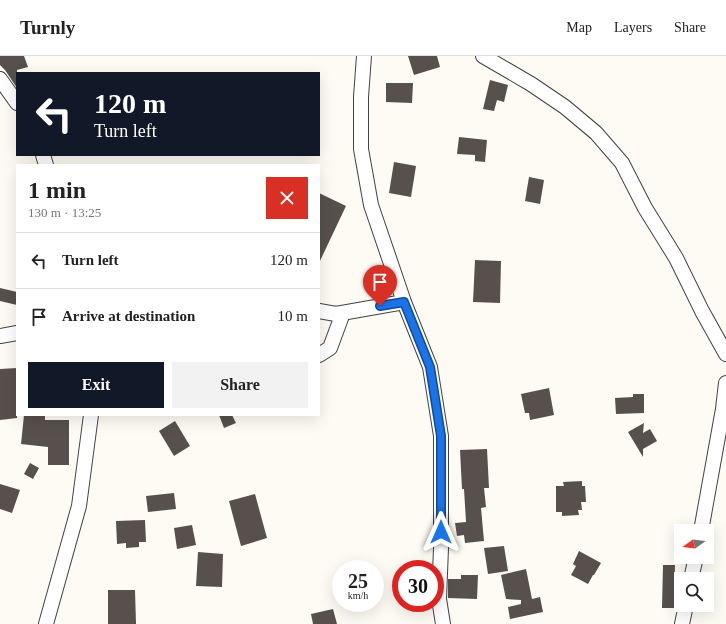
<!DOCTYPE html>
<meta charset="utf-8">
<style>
:root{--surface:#fff;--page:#f2f2f2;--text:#222;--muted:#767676;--line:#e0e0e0;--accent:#111827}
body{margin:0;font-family:Georgia,serif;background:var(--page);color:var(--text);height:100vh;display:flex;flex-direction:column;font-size:15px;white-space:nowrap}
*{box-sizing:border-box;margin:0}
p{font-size:13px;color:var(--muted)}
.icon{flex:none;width:22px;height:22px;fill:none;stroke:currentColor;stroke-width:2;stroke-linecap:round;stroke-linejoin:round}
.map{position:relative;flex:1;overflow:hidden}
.sheet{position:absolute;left:16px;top:108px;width:304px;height:252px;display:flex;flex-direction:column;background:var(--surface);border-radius:0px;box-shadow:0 4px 16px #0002}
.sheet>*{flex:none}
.hud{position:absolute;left:16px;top:16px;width:304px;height:84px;border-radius:0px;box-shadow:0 4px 16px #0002;background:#111827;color:#fff;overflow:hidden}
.needle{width:26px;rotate:255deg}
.controls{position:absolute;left:674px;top:468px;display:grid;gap:8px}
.controls a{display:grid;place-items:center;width:40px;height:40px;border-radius:0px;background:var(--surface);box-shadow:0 4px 16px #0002;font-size:20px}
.speed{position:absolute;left:332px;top:504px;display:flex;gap:8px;font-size:20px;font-weight:700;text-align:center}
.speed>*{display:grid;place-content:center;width:52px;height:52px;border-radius:50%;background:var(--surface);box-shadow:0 4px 16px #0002;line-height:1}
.speed small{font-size:10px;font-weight:400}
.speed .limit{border:6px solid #d22;background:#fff;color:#111}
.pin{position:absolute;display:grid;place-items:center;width:34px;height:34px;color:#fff;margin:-41px -17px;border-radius:50% 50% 50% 0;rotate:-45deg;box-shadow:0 0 4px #0007}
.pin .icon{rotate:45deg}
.me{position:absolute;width:44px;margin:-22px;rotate:0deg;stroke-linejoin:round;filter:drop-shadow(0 0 3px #0008)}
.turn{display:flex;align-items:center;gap:14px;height:84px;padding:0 12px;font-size:18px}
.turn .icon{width:52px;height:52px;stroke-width:2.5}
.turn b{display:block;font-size:28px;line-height:34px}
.round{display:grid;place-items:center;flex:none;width:42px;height:42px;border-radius:0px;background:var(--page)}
.head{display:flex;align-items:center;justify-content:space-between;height:68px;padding:0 12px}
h1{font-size:24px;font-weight:700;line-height:30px}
.action{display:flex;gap:8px;margin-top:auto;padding:8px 12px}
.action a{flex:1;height:46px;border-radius:0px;background:var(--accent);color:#fff;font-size:16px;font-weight:700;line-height:46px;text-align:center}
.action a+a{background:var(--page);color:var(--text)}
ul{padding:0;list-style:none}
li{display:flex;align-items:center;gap:12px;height:56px;padding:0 12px;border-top:1px solid var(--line)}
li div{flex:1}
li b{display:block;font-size:15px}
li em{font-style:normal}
header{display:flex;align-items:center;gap:24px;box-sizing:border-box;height:56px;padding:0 20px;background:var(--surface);border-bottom:1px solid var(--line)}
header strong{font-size:19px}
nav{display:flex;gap:22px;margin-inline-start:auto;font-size:14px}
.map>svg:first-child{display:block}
</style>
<header>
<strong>Turnly</strong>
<nav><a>Map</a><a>Layers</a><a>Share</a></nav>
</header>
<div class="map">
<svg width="726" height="568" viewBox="0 0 726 568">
<rect width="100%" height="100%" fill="#fefaf4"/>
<path fill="#57504d" d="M0,0h24l4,11 -11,3v18l-12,-18 -5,-5z
M408,0h29l3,11 -26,8z
M490,24l18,5 -4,17 -7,-2 -3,11 -11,-2z
M386,27h27l-1,20 -26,-1z
M459,81l28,3 -2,22 -10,-1v-6l-18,-1z
M394,106l22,4 -5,31 -22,-4z
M529,121l15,3 -4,24 -15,-3z
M319,137l27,13 -27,57z
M475,204l26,1 -1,42 -27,-1z
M0,232l17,4v13l-17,-4z
M17,312v50l-17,2v-51z
M549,332l5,27 -24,5 -1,-7h-4l-4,-19z
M633,338h11v19l-28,1 -1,-16 18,-1z
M24,359h21v5h24v45h-21v-18l-27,-3z
M219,359h13l4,8 -12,5z
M175,365l15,25 -16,10 -15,-25z
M644,367l-1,10 7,-4 7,12 -14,8v8l-15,-25z
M487,393l2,39h-5l2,19 -5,1 3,33 -19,2 -1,-8 -7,1 -2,-13 11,-1 -2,-33h-2l-2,-39z
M30,407l9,5 -6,11 -9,-5z
M582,425v5h3l1,16h-5l1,8h-4l1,5 -17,1v-4h-6v-26h8l-1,-4z
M0,428l20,6 -8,23 -12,-4z
M174,437l2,16 -28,3 -2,-16z
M255,438l12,44 -26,8 -12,-45z
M145,464l1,22h-7v5l-13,1v-5l-9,1 -1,-23z
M192,469l4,20 -19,4 -3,-21z
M504,490l4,25 -20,3 -4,-26z
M579,495l22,12 -7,12h-1l-5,9 -17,-9 5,-9 -3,-2z
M198,496l25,2 -1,33 -26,-1z
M663,509h12l-1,43h-12z
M526,513l6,30 8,-2 3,15 -33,7 -2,-12 13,-3v-4l-15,-1 -5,-24z
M461,519h17l-1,24 -29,-1v-19h13z
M108,534h27l1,34h-28z
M333,553l4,15h-24l-2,-10z"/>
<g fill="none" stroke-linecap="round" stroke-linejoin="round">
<g stroke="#434343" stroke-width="16">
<path id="minor" d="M364,0l-3,41v52l10,56 33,97 26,65 11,69v112l-2,51 4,25
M483,0l48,28 34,23 31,26 26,30 23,45 31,50 26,53 24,43
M0,23l17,24
M43,99l3,10
M319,255l17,3 68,-12
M0,280l17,-3
M319,299l11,-7 13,-35
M701,475l22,-122 3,-26
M691,523l5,-22
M46,568l33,-118 12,-91
M682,568l4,-19"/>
</g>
<use href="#minor" stroke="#fff" stroke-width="14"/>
</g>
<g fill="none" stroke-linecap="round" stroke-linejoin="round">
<g stroke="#114b97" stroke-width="10">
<path id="route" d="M380,250l24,-4 26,65 11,69v96"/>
</g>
<use href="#route" stroke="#1a73e8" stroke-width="7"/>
</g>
</svg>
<div class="controls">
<a><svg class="needle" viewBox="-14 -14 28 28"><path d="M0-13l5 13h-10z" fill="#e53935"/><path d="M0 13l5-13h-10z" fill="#767676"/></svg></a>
<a><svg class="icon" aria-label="search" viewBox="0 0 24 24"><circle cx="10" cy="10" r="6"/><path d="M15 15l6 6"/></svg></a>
</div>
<div class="speed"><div>25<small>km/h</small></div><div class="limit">30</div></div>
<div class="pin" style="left:380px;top:250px;background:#d93025"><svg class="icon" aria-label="arrive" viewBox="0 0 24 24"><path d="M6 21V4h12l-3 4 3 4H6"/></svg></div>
<svg class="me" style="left:441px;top:476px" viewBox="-20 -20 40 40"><path d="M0-17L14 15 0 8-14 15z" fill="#1a73e8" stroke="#fff" stroke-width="4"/></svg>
<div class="hud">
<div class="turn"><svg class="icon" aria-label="left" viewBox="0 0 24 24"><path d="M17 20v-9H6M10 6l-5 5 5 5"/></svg><div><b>120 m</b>Turn left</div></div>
</div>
<section class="sheet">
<div class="head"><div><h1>1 min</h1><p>130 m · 13:25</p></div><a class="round" style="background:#d93025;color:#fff"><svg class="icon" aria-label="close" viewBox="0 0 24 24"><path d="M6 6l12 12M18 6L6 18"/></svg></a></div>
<ul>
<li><svg class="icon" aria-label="left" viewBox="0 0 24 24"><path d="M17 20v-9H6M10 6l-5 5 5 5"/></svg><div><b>Turn left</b></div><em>120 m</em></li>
<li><svg class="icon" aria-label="arrive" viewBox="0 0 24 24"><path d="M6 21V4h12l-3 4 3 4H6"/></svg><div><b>Arrive at destination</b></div><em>10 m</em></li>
</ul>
<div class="action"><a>Exit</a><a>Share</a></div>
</section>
</div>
